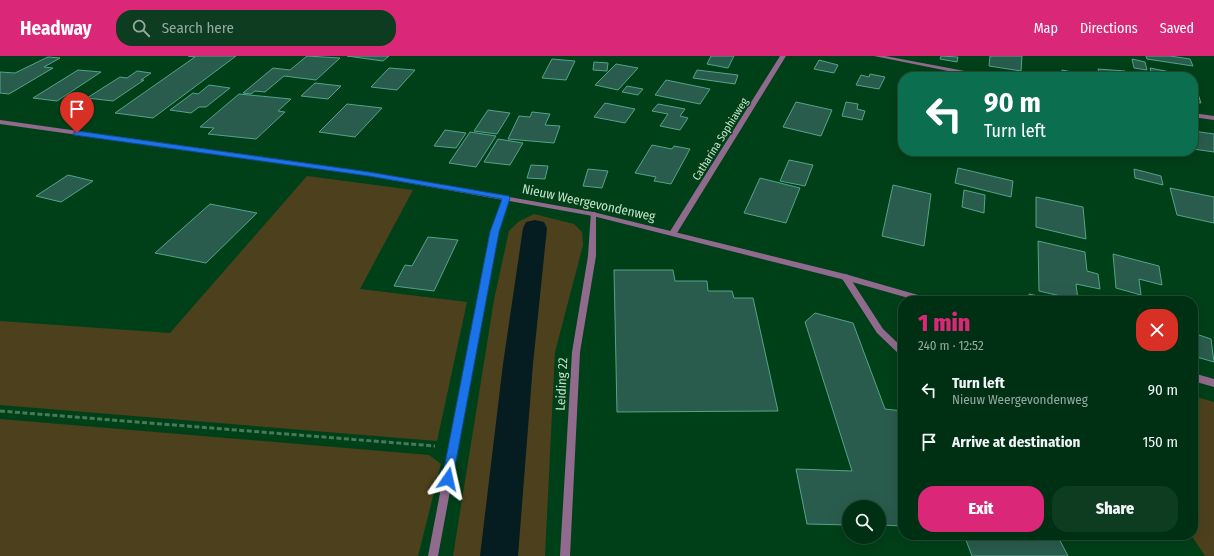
<!DOCTYPE html>
<meta charset="utf-8">
<style>
:root{--surface:#003013;--page:#0e3c21;--text:#f1f3f6;--muted:#95a9a0;--line:#224b33;--accent:#db2777}
body{margin:0;font-family:"Fira Sans Condensed",sans-serif;background:var(--page);color:var(--text);height:100vh;display:flex;flex-direction:column;font-size:15px;white-space:nowrap}
*{box-sizing:border-box;margin:0}
p{font-size:13px;color:var(--muted)}
.icon{flex:none;width:22px;height:22px;fill:none;stroke:currentColor;stroke-width:2;stroke-linecap:round;stroke-linejoin:round}
.map{position:relative;flex:1;overflow:hidden}
.drawer{position:absolute;left:898px;top:240px;width:300px;height:244px;display:flex;flex-direction:column;background:var(--surface);border-radius:16px;box-shadow:0 4px 16px #0002,0 0 0 1px var(--line)}
.drawer>*{flex:none}
.guide{position:absolute;left:898px;top:16px;width:300px;height:84px;border-radius:16px;box-shadow:0 4px 16px #0002,0 0 0 1px var(--line);background:#0b6e4f;color:#fff;overflow:hidden}
.buttons{position:absolute;left:842px;top:444px;display:grid;gap:8px}
.buttons a{display:grid;place-items:center;width:44px;height:44px;border-radius:50%;background:var(--surface);box-shadow:0 4px 16px #0002,0 0 0 1px var(--line);font-size:20px}
.pin{position:absolute;display:grid;place-items:center;width:34px;height:34px;color:#fff;margin:-41px -17px;border-radius:50% 50% 50% 0;rotate:-45deg;box-shadow:0 0 4px #0007}
.pin .icon{rotate:45deg}
.me{position:absolute;width:44px;margin:-22px;rotate:11deg;stroke-linejoin:round;filter:drop-shadow(0 0 3px #0008)}
.turn{display:flex;align-items:center;gap:14px;height:84px;padding:0 20px;font-size:18px}
.turn .icon{width:52px;height:52px;stroke-width:2.5}
.turn b{display:block;font-size:28px;line-height:34px}
.round{display:grid;place-items:center;flex:none;width:42px;height:42px;border-radius:16px;background:var(--page)}
.head{display:flex;align-items:center;justify-content:space-between;height:68px;padding:0 20px}
h1{font-size:24px;font-weight:800;line-height:30px;color:var(--accent)}
.cta{display:flex;gap:8px;margin-top:auto;padding:8px 20px}
.cta a{flex:1;height:46px;border-radius:16px;background:var(--accent);color:#fff;font-size:16px;font-weight:800;line-height:46px;text-align:center}
.cta a+a{background:var(--page);color:var(--text)}
ul{padding:0;list-style:none}
li{display:flex;align-items:center;gap:12px;height:52px;padding:0 20px}
li div{flex:1}
li b{display:block;font-size:15px}
li em{font-style:normal}
header{display:flex;align-items:center;gap:24px;box-sizing:border-box;height:56px;padding:0 20px;background:var(--accent);color:#fff}
header strong{font-size:19px}
nav{display:flex;gap:22px;margin-inline-start:auto;font-size:14px}
.search{width:280px;height:36px;background:var(--page);display:flex;align-items:center;gap:10px;box-sizing:border-box;padding:0 14px;border-radius:16px;color:var(--muted);font-size:15px}
.map>svg:first-child{display:block}
</style>
<header>
<strong>Headway</strong>
<div class="search"><svg class="icon" aria-label="search" viewBox="0 0 24 24"><circle cx="10" cy="10" r="6"/><path d="M15 15l6 6"/></svg>Search here</div>
<nav><a>Map</a><a>Directions</a><a>Saved</a></nav>
</header>
<div class="map">
<svg width="1214" height="500" viewBox="0 0 1214 500">
<rect width="100%" height="100%" fill="#004019"/>
<path fill="#4d411d" d="M307,120l106,14 -53,99 107,13 -30,139 -437,-36v-84l170,12z
M534,158l40,10 8,8 1,13 -28,107 -10,204h-92l41,-256 15,-69 9,-9z
M1193,340l21,6v154h-9l-14,-21h2z
M0,363l429,36 12,9 -23,92h-418z"/>
<g fill="none" stroke-linecap="round" stroke-linejoin="round">
<path fill="#051c20" fill-rule="evenodd" d="M532,170h3l4,2 -17,136 -1,2h-6l-1,-2z"/>
<path fill="#051c20" fill-rule="evenodd" d="M535,164l9,2 3,6 -14,136 -15,192h-38l23,-192 20,-136 3,-6z"/>
</g>
<path fill="#2a5c4d" stroke="#52a48a" d="M188,0h48l-83,62 -38,-5 80,-56z
M307,0l33,2 -24,22 -32,-4 -19,16 -10,-1 -4,3 -8,-1 30,-25 17,2z
M347,0h42l-6,5z
M711,0h23l-6,12 -21,-4z
M941,0l17,1 -1,5 -17,-3z
M990,0h32l-1,15 -32,-5z
M1146,0h24l20,3 3,7 -46,-7z
M48,1l12,1 -16,9 9,1 -44,26 -9,-1v-21l15,1z
M552,3l23,2 -9,19 -24,-2z
M1132,3l13,3 2,8 -13,-2z
M819,4l19,5 -4,8 -20,-4z
M594,6l14,1 -1,8 -14,-1z
M616,8l22,4 -20,22 -23,-5z
M389,12l26,2 -18,20 -26,-3z
M1150,12l36,7 1,2h-35z
M1098,13l27,2v2l13,2 1,2h-39z
M78,14l23,2 -44,29 -24,-3z
M697,14l41,5 -3,9 -42,-6z
M1062,14l20,4v3h-20z
M137,15l14,2 -10,7h3l-31,21 -26,-3 33,-21 7,1z
M870,18l15,3 -6,12 -23,-4 5,-10 8,2z
M666,24l44,9 -10,15 -45,-9z
M315,27l26,3 -13,13 -27,-3z
M209,29l21,3 -24,19h-7l-8,6 -21,-3 23,-17 5,1z
M627,30l16,3 -5,6 -16,-3z
M1193,34l4,1 4,12 -8,-1z
M239,38l52,5 -13,12 7,1 -29,27 -48,-5 6,-6 -14,-1z
M796,46l36,8 -11,26 -38,-9z
M846,46l12,2 -1,5 8,2 -3,9 -20,-4z
M605,47l30,6 -10,14 -31,-6z
M347,48l35,4 -27,29 -36,-5z
M658,48l27,5 -5,7 8,2 -8,12 -20,-4 8,-12 -16,-3z
M488,54l22,3 -13,21 -23,-3z
M532,56l18,2 -5,11 15,1 -6,17 -46,-4 11,-23 11,1z
M445,74l21,3 -10,15 -22,-2z
M1193,75l21,3v18l-21,-3z
M470,76l26,4 -20,31 -27,-4z
M498,83l25,4 -13,22 -26,-3z
M652,89l20,4 2,-3 16,3 -19,35 -17,-3 2,-4 -21,-4z
M789,104l24,5 -8,21 -25,-5z
M531,109l17,1 -3,13 -18,-1z
M958,112l55,13 -2,16 -56,-14z
M588,113l20,2 -6,17 -19,-2z
M1134,113l27,7 2,9 -28,-7z
M68,119l25,6 -32,21 -25,-6z
M760,122l40,10 -14,35 -42,-10z
M893,129l38,9 -7,52 -42,-10z
M1170,132l44,9v26l-37,-8z
M964,134l21,5 -1,18 -22,-6z
M1036,141l47,10 3,32 -50,-12z
M210,148l47,9 -51,50 -51,-10z
M428,181l30,3 -24,51 -40,-5 11,-21 7,1z
M1038,185l47,11 2,19 11,3 2,15 -24,-5 2,16 -39,-9z
M1113,198l46,12 3,19 -23,-6 2,16 -25,-7z
M614,214h59l2,11h32l1,10h24l2,7h19l25,113 -161,1z
M1029,238l23,5v2h-22z
M815,257l38,10 32,86 18,2v115l-24,-1v-18h-30v18l-42,-1 -11,-55 56,2 -47,-149z
M1193,277l18,6 3,23 -21,-6z
M964,479h93l11,21h-96z"/>
<g fill="none" stroke-linecap="round" stroke-linejoin="round">
<path stroke="#467a58" stroke-width="3" stroke-dasharray="5 2.5" stroke-linecap="butt" d="M0,355l435,35"/>
<path fill="#916b8d" fill-rule="evenodd" d="M845,218l3,1 35,54 20,19v8l-3,-1 -23,-22 -36,-56z"/>
<path fill="#916b8d" fill-rule="evenodd" d="M780,0h6l-109,177 -1,2h-6l-1,-2z
M874,0h11l101,19 3,2h-11z
M1193,57l21,3v4l-21,-3z
M506,140l3,2 -11,34 -60,324h-10l62,-324 13,-34z
M591,156h4l1,2v42l-16,96 -10,204h-10l12,-204 16,-96z"/>
<path fill="#916b8d" fill-rule="evenodd" d="M0,64l369,52 224,40 252,62 87,25 1,2h-14l-74,-21 -252,-64 -224,-40 -369,-52z
M1193,317l21,6v8l-21,-6z"/>
</g>
<path fill="#1a73e8" stroke="#114b97" d="M77,75l292,41 140,24 1,2 -11,34 -47,250 -4,2 -4,-2 -2,-3 48,-247 12,-33 -133,-23 -295,-41v-3z"/>
<g text-anchor="middle" stroke-width="3" stroke-linejoin="round" paint-order="stroke">
<g font-size="11" fill="#c6e3cc" stroke="#004019">
<text transform="translate(720 83) rotate(-58)" y="4">Catharina Sophiaweg</text>
</g>
<g font-size="13" fill="#c6e3cc" stroke="#004019">
<text transform="translate(589 146) rotate(12)" y="5">Nieuw Weergevondenweg</text>
<text transform="translate(561 328) rotate(-87)" y="5">Leiding 22</text>
</g>
</g>
</svg>
<div class="buttons">
<a><svg class="icon" aria-label="search" viewBox="0 0 24 24"><circle cx="10" cy="10" r="6"/><path d="M15 15l6 6"/></svg></a>
</div>
<div class="pin" style="left:77px;top:77px;background:#d93025"><svg class="icon" aria-label="arrive" viewBox="0 0 24 24"><path d="M6 21V4h12l-3 4 3 4H6"/></svg></div>
<svg class="me" style="left:448px;top:423px" viewBox="-20 -20 40 40"><path d="M0-17L14 15 0 8-14 15z" fill="#1a73e8" stroke="#fff" stroke-width="4"/></svg>
<div class="guide">
<div class="turn"><svg class="icon" aria-label="left" viewBox="0 0 24 24"><path d="M17 20v-9H6M10 6l-5 5 5 5"/></svg><div><b>90 m</b>Turn left</div></div>
</div>
<section class="drawer">
<div class="head"><div><h1>1 min</h1><p>240 m · 12:52</p></div><a class="round" style="background:#d93025;color:#fff"><svg class="icon" aria-label="close" viewBox="0 0 24 24"><path d="M6 6l12 12M18 6L6 18"/></svg></a></div>
<ul>
<li><svg class="icon" aria-label="left" viewBox="0 0 24 24"><path d="M17 20v-9H6M10 6l-5 5 5 5"/></svg><div><b>Turn left</b><p>Nieuw Weergevondenweg</p></div><em>90 m</em></li>
<li><svg class="icon" aria-label="arrive" viewBox="0 0 24 24"><path d="M6 21V4h12l-3 4 3 4H6"/></svg><div><b>Arrive at destination</b></div><em>150 m</em></li>
</ul>
<div class="cta"><a>Exit</a><a>Share</a></div>
</section>
</div>
